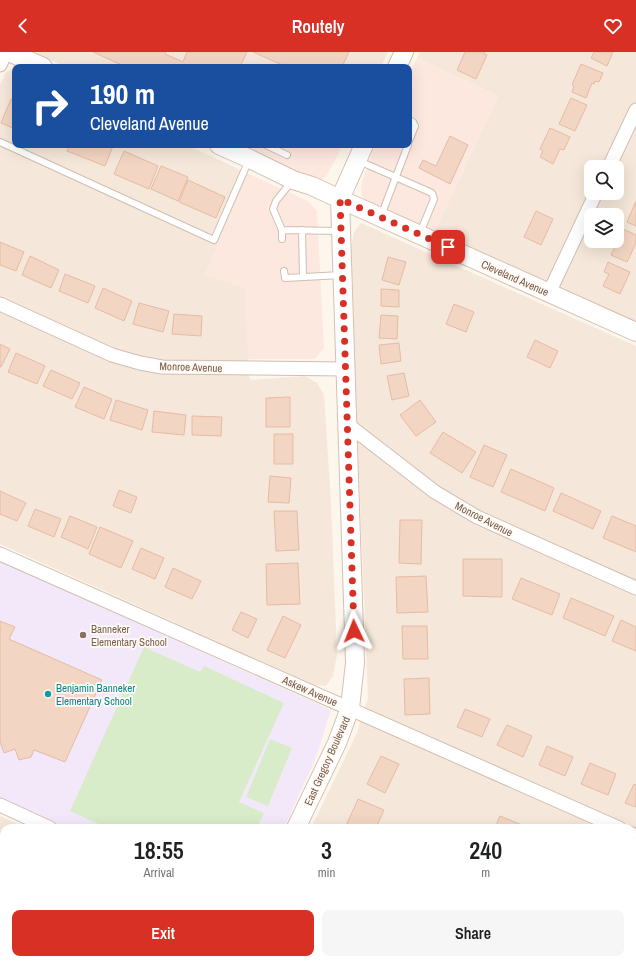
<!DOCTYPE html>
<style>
:root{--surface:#fff;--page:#f6f6f6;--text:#202124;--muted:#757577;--accent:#d93025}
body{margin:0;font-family:"Archivo Narrow",sans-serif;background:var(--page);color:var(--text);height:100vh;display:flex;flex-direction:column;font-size:15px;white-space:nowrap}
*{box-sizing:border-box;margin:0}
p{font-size:13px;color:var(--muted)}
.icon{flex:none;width:22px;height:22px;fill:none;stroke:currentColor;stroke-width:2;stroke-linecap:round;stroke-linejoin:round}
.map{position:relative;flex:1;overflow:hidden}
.panel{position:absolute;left:0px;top:772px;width:636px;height:140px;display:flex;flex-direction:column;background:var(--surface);border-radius:12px 12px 0 0;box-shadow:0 4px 16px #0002}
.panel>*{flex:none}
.banner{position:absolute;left:12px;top:12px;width:400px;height:84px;border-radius:8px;box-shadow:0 4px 16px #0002;background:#1a4fa0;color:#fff;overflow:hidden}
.buttons{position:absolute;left:584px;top:108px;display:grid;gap:8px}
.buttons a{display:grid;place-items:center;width:40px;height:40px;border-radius:8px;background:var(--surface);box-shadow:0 4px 16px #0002;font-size:20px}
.pin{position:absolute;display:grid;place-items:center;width:34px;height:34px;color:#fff;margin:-17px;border-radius:8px;box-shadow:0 2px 6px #0006}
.me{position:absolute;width:44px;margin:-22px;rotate:358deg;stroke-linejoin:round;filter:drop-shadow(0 0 3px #0008)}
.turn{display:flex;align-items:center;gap:14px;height:84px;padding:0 12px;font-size:18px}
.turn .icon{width:52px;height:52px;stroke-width:2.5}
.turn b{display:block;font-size:28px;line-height:34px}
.eta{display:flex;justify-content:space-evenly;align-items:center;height:68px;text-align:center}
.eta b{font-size:24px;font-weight:600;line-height:28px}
.action{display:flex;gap:8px;margin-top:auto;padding:8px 12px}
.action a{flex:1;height:46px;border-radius:8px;background:var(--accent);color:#fff;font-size:16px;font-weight:600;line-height:46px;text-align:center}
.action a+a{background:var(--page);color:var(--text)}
header{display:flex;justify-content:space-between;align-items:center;height:52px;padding:0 12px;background:var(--accent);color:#fff;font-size:18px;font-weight:600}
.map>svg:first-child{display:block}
</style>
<header><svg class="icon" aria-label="back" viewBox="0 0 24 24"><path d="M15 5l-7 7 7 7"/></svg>Routely<svg class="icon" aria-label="heart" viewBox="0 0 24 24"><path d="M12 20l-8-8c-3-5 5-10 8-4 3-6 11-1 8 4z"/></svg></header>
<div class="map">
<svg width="636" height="912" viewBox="0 0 636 912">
<rect width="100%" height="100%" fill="#fdf6ec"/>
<path fill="#f5e8da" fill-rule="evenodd" d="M34,0h354l-7,15h-315z
M420,0h216v272l-202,-91 64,-137 -81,-38zM591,115h26v26h-26zM591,163h26v26h-26z
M14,17h1v76h172l62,29 -44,101 40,12 5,93 55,-4 12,7 7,12 7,107 6,153 -4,21 -7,10 -12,-1 -314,-141v-459l6,-13z
M361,171l275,123v618h-390l2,-4h384v-132h-321l46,-95 11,-35 -14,-347 -4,-67v-31l4,-21z
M0,764l27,12h-23v132h212l-2,4h-214z"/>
<path fill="#fde8e0" d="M417,6l81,38 -64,137 -66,-30 -6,-8 -1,-10 14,-40h34v-70z
M235,93h108l-16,30 -8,7z
M249,122l59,27 9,10 7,137 -9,11h-67l-3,-72 -41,-12z"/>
<path fill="#f3e8fa" d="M0,509l331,149 -16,50 -31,68h-222l-62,-28z"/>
<path fill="#d8ecc9" d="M144,595l56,25 4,-6 80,37 -45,99 25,11 -7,15h-150l-37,-17z
M270,687l22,9 -24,58 -22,-9z"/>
<path fill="#f3d5c3" stroke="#e6bba3" d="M93,0h73l-1,2 18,8 4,-10h60l-7,15h-114z
M253,0h96l-7,15h-55z
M465,0h20l-1,2 3,1 -11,24 -19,-9z
M594,0h19l-6,14 -16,-8z
M581,12l22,9 -4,9 -4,-1 -1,3 -2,-1 -6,15 -14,-6 2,-6 -2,-1z
M571,46l16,7 -12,26 -16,-7z
M11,47l4,2v28l-14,-6z
M550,76l20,9 -6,13 -4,-1 -7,15 -13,-7 3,-6 -3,-2z
M450,84l18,9 -18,39 -31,-16 4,-8 13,6z
M70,93h41l2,1 -8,20 -38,-15z
M124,99l34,15 -9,23 -35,-15z
M161,114l27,11 -10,24 -27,-12z
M188,128l37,17 -9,21 -37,-16z
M636,149v25l-9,-4z
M536,159l17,8 -12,26 -17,-8z
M623,177l13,6v8l-9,19 -16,-7z
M0,190l24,10 -8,19 -16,-6z
M30,204l29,14 -8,18 -29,-13z
M388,205l18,5 -7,23 -17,-5z
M608,210l22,10 -10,22 -17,-8 6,-12 -5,-2z
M65,222l30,12 -7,17 -29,-12z
M103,236l29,13 -8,20 -29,-13z
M381,237l18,1v17l-18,-1z
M139,251l30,8 -6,21 -30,-8z
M454,252l20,8 -8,20 -20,-8z
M174,262l28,2 -1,20 -29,-2z
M381,263l17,1 -1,23 -18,-1z
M535,288l23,11 -8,17 -23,-11z
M399,291l2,18 -20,3 -2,-19z
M0,292l10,5 -9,18h-1z
M16,301l29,13 -8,18 -29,-12z
M51,318l29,13 -8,16 -29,-13z
M404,321l5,23 -17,4 -5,-24z
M84,335l28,12 -8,20 -29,-12z
M290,345v30h-24v-29z
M116,348l32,10 -6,20 -32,-10z
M420,348l16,22 -20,14 -16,-21z
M154,359l32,4 -2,20 -32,-3z
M192,364l30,1 -1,19 -29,-1z
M443,380l33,20 -14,21 -32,-20z
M274,382h19v30h-19z
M484,393l23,10 -14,32 -23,-10z
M511,417l43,19 -9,23 -44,-19z
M270,424l21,2 -2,25 -21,-1z
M119,438l18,7 -6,16 -18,-7z
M0,439l26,12 -9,18 -17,-7z
M561,441l40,18 -8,18 -40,-18z
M35,457l26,10 -7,18 -26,-11z
M274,459h23l2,39 -23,1z
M70,464l27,11 -9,22 -27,-12z
M612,464l24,10v26l-33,-14z
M400,468h22l-1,44 -22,-1z
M100,475l33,14 -12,27 -32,-14z
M141,496l23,10 -9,21 -23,-10z
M463,507h39v38l-39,-1z
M298,511l2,41 -33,1 -1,-41z
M173,516l28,13 -9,18 -27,-12z
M426,524l2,36 -31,1 -1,-36z
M521,526l39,16 -8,21 -40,-16z
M571,546l43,18 -9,20 -42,-18z
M241,560l16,7 -9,19 -16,-8z
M283,564l18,9 -16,33 -18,-8z
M621,568l15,7v24l-24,-10z
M0,569l15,6 -6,12 93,41 -37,82 -31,-12 -3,7 -12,3 -4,-11 -11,4 -4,-11z
M402,574h25l1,33h-25z
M429,626l1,36 -25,1 -1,-36z
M465,657l25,10 -8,18 -25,-10z
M507,673l25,11 -9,21 -26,-12z
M547,694l26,11 -8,19 -26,-11z
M381,704l18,8 -14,29 -18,-9z
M590,711l26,11 -8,21 -27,-11z
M634,732l2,1v22l-11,-4z
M358,747l26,11 -8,18h-31z
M500,764l29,12h-34z
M0,799l4,2v13l-4,9z
M636,857v17l-4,-2v-5z
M266,908h6l9,4h-17z
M427,908h19l-2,4h-12l-5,-2z
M457,908h22l-2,4h-22z"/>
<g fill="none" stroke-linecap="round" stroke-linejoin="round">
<g stroke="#d1beb0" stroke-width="8">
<path id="lane" d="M409,68l4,2 2,4 -6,15
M0,90l214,98 35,-80
M266,93l21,10
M359,109l73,32 2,6 -14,34
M292,129l-16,20 -3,8 9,21 57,1
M381,164l27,-71
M282,178v9
M302,178l1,47
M284,219l1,7 57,-3"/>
</g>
<g stroke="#d1beb0" stroke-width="15">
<path id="street" d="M0,13l6,-13
M609,115l27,-57
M549,241l47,-100
M0,252l112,51 28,8 22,4 184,2
M347,372l88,68 42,25 159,71
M0,502l619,274
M0,753l50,23
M632,782l4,2
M344,908l9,4"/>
</g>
<g stroke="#d6c0b0" stroke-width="20">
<path id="secondary" d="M9,0l34,15
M397,15l7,-15
M219,93l31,14 43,21 19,6 28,13 296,133
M296,776l41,-85 13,-35 5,-45 -15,-464 24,-54
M232,912l2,-4"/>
</g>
<use href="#lane" stroke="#fff" stroke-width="6"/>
<use href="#street" stroke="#fff" stroke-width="13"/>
<use href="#secondary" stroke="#fff" stroke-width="18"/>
</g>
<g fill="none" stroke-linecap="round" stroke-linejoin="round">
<path stroke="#d93025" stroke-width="7" stroke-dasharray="0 12.6" d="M354,579l-14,-432 108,48"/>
</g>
<circle fill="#8d6e63" stroke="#fffaf3" stroke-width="1.5" cx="83" cy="583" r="4"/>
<circle fill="#0f9aa8" stroke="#fffaf3" stroke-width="1.5" cx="48" cy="642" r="4"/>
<g text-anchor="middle" stroke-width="3.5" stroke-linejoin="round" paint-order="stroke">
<g font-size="11" fill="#7a5c4d" stroke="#fffaf3">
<text transform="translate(515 226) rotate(24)" y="4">Cleveland Avenue</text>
<text transform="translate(191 315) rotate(2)" y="4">Monroe Avenue</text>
<text transform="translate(484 467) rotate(27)" y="4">Monroe Avenue</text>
<text transform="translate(310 639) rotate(24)" y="4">Askew Avenue</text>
<text transform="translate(327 709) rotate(-66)" y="4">East Gregory Boulevard</text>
</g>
<g font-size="11" fill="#785e54" stroke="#fffaf3" text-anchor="start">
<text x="91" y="581">Banneker<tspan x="91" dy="13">Elementary School</tspan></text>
</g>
<g font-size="11" fill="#0d838f" stroke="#fffaf3" text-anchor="start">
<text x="56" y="640">Benjamin Banneker<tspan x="56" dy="13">Elementary School</tspan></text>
</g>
</g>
</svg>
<div class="buttons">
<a><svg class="icon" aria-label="search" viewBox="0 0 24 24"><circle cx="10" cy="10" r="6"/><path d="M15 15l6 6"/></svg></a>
<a><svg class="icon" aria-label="layers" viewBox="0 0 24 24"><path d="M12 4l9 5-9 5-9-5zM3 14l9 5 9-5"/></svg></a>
</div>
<div class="pin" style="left:448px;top:195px;background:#d93025"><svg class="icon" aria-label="arrive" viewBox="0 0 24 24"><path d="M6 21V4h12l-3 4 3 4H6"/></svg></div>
<svg class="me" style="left:354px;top:579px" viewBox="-20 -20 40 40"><path d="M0-17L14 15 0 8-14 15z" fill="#d93025" stroke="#fff" stroke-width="4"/></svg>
<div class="banner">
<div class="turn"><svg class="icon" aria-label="right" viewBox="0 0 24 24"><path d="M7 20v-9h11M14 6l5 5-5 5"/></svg><div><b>190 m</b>Cleveland Avenue</div></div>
</div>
<section class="panel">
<div class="eta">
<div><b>18:55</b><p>Arrival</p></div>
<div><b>3</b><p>min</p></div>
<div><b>240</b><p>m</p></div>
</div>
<div class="action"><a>Exit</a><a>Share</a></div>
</section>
</div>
